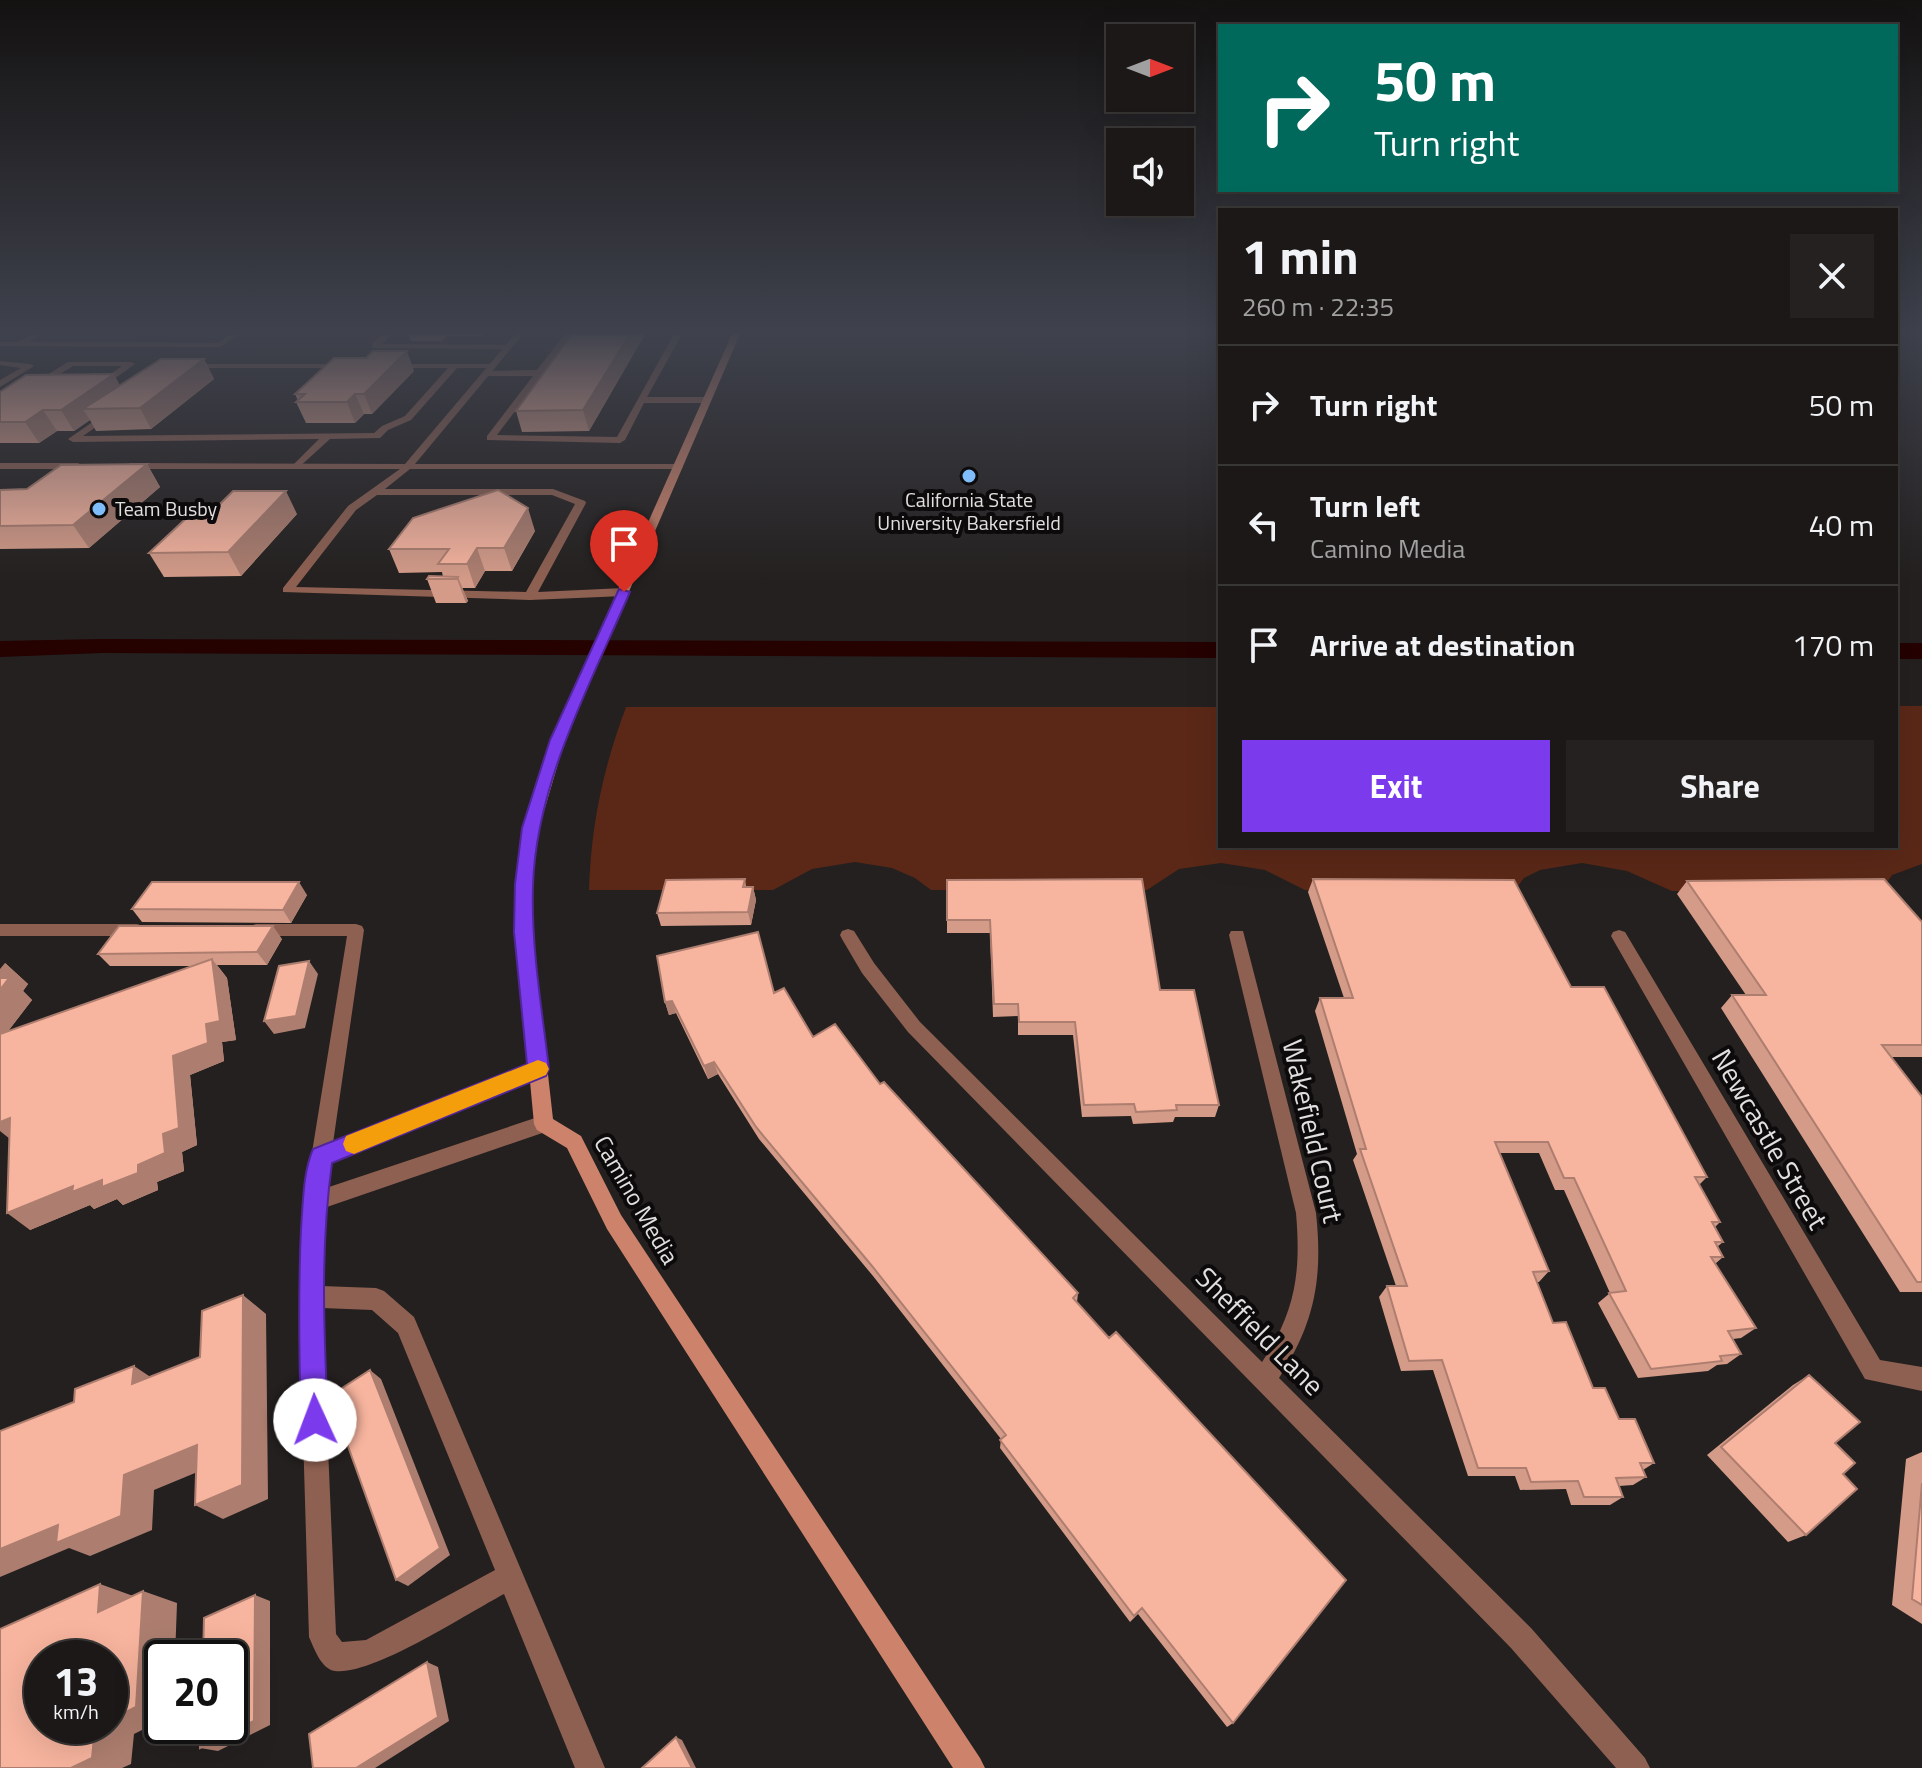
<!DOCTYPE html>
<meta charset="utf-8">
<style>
:root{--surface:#1b1817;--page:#242120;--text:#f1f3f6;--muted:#a0a0a1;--line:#393736;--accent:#7c3aed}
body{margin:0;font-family:"Titillium Web",sans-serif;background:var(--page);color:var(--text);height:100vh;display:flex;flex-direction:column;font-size:30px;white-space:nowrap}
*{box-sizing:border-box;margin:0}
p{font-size:26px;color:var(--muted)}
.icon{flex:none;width:44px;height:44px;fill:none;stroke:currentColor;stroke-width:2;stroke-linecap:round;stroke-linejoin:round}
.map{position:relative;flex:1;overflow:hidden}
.drawer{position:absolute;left:1218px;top:208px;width:680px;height:640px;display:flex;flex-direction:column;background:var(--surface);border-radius:0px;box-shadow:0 8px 32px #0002,0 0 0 2px var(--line)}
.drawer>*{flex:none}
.banner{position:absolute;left:1218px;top:24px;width:680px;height:168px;border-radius:0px;box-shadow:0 8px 32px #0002,0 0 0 2px var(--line);background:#00695c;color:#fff;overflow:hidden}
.needle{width:52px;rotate:90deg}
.tools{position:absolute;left:1106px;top:24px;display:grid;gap:16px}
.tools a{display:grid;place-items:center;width:88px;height:88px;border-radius:0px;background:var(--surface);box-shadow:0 8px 32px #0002,0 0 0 2px var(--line);font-size:40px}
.speed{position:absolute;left:24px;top:1640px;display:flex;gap:16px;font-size:40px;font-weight:700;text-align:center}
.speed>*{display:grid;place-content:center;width:104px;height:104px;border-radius:50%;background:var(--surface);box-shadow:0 8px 32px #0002,0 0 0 2px var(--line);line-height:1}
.speed small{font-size:20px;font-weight:400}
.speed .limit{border:4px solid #111;border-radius:12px;background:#fff;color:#111}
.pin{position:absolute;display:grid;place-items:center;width:68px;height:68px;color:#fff;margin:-82px -34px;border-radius:50% 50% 50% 0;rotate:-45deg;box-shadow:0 0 8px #0007}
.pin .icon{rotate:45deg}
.me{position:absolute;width:88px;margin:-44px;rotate:358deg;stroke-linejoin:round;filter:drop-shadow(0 0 6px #0008)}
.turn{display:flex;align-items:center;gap:28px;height:168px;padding:0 24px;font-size:36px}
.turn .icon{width:104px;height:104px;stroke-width:2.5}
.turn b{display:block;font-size:56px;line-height:68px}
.round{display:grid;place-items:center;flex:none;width:84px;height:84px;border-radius:0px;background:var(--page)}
.summary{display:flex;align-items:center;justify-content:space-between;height:136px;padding:0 24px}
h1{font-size:48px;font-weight:700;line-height:60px}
.button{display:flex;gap:16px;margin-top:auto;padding:16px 24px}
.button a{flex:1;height:92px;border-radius:0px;background:var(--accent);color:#fff;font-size:32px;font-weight:700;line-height:92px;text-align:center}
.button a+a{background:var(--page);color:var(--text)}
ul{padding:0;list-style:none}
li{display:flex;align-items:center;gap:24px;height:120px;padding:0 24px;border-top:2px solid var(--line)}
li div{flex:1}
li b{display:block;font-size:30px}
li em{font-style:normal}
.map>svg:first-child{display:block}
</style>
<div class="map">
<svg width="1922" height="1768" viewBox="0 0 1922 1768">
<rect width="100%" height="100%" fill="#24201f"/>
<path fill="#5b2817" d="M1896,706h26v158l-30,11 -11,16h-209l-45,-20 -45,-8 -42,7 -16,8 -10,13 -209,-1 -40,-20 -44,-7 -42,6 -32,21h-216l-16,-12 -23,-10 -37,-6 -43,7 -39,21h-184c2,-65 14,-121 37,-183h594v139h676z"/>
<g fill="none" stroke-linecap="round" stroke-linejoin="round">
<path fill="#250100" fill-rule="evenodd" d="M102,639l1118,3v16l-1118,-5 -102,4v-16z
M1896,643h26v16h-26z"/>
<path fill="#8e6051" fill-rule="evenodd" d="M32,334h10l-12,8 188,1 12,-9h9l-19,13 -220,-1v-4h18z
M383,334h9l-10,10 126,1 4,2 -4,2 -136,-1v-4z
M565,334h8l-76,101 120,2 57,-103h8l-35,63h60l4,3 -4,3h-63l-19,37 -5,3 -133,-3v-4l46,-60h-47l-3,-1v-4l54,-1z
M0,361l30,3 4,2 -34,21v-7l21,-12 -21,-3z
M68,362h63l4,2 -28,20 -14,-3 12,-3 17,-12h-49l-73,45v-7z
M186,364h161l4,2 -4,2h-164v-4z
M387,364h105l4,2 -4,2h-35l-46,52 -23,10 -8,8 -50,1 -33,30 -5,-3 27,-27 -246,3 -5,-3 42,-29 5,3 -2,2 -30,21 291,-3 8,-7 23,-10 43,-48h-61z
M407,464l5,3 -2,2 -25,20h168l32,12 1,2 -48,89 86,-4 6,4 -6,4 -94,4 -247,-8v-4l65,-82zM377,495h175l23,9 -49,88 -230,-5 60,-77z
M0,924h137l6,2 2,4 -2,4 -6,2h-137z
M256,924h100l6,2 2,4 -31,213 205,-82 7,2 2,6 -2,6 -215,88 -4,25 218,-73 7,3 3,6 -3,6 -227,78 -3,78 55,2 8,3 30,26 191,451h-30l-71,-174c-36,19 -132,82 -169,77 -14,-2 -21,-23 -26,-34l-10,-340 5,-95 43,-266h-91l-6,-2 -2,-4 2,-4zM322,1308l50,2 26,23 97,237 -129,70 -24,2 -6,-8z"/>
<path fill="#8e6051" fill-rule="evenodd" d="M515,334h8l-108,130h263l5,3 -2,2h-551l-5,-3 5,-3 275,1z
M0,463h78l5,3 -5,3h-78z
M848,929l6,2 20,32 46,59 342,340c34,-51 39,-90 34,-149l-67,-278 2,-4h12l73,282c7,65 -1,110 -37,165l252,250 114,130 5,10h-34l-105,-120 -603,-616 -46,-59 -20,-34 -2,-4 2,-4z
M1619,930l6,2 255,428 42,7v24l-57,-12 -254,-443 2,-4z"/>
<path fill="#cd836b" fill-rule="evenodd" d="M732,334h8l-175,406 -26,88 -7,56v48l21,187 28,17 40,79 359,543 5,10h-32l-346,-539 -40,-81 -30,-18 -3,-6 -18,-192v-48l7,-56 28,-88z"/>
</g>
<path fill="#d49b88" d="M408,334h75l-2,2h-34l-5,5h-31z
M572,334h73l-56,97 -67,1 -6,-21z
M204,359l10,20 -63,50 -55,2 -6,-11 -16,11h-17l-18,12h-39v-51l120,-6z
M414,371l-42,43h-8l-9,9h-49l-10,-21 2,-1 -3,-7z
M147,464l13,23 -71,61 -89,1v-59l27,-1z
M218,506l79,8 -56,62 -77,1 -15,-24z
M535,531l-23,40h-27l-10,17h-13l6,13 -2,2h-30l-9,-24 16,-2 -1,-5 -43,1 -10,-24z
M745,879l1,8h7l3,13 -5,25 -90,1 -4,-13z
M1313,879l258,108 136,190 -8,8 21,37 -5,5 8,15 -6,5 6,10 -8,7 41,64 -15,10 -8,1 8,15 -14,10 -10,1 -9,6 -70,7 -40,-75 12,-10 -46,-103h-9l-16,-37h-39l49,118 -10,11h-2l16,41 40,65 61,75 -11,7 3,7 -13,8 -14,1 4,11 -13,8h-39l-5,-16 -46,1 -5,-14h-47l-35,-106 -32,1 -22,-74 8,-11h9l-43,-126 4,-6 -42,-143 5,-13h24l-36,-106z
M947,880l213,110 59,115 -4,12h-40l-2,5 -40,2 -2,-8 -49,1 -9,-82h-55v-19l-25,1 -3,-84h-43z
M1687,881l235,41v135h-30l30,40v195h-22l-179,-284 11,-13h14l-69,-101z
M307,895l-16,28 -149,-1 -10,-13z
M282,939l-15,26h-50l10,13 9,62 -14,2 2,19 -34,14 7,70 -15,7 2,19 -27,11 1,8 -35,15 -6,-6 -23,10 -4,-4 -60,25 -21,-92 -4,-175 23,21 -5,7 9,9 -24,31 185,-65h-83l-12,-12z
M774,993l39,44 67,47 198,209 -1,9 156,421 -6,4 -89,-113 -8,8 -130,-174 1,-9 -128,-163 -114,-137 -41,-65 -10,5 -32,-66 -7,2 -4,-13z
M1809,1375l26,68 8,31 -37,61 -18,7 -81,-87 86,-70z
M1922,1452v172l-30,-19 14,-146z"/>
<path fill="#ad7e6f" d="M439,334h7l1,2 -5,5z
M630,334h15l-56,97 -6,-21z
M407,351l7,20 -42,43 -8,-20z
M204,359l10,20 -63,50 -11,-21z
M114,374l11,21 -42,14 7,11 -16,11 -13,-21z
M355,394l9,20 -9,9 -8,-21z
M43,410l14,21 -18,12 -14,-21z
M147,464l13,23 -71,61 -16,-23z
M286,491l11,23 -56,62 -13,-24z
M528,508l7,23 -23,40 -8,-23z
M477,548l8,23 -10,17 -8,-24z
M458,577l10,24 -2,2 -9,-24z
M299,882l8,13 -16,28 -8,-13z
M753,887l3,13 -5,25 -3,-13z
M273,926l9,13 -15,26 -10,-13z
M212,959l15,19 9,62 -14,2 2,19 -34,14 7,70 -15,7 2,19 -27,11 1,8 -35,15 -6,-6 -23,10 -4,-4 -60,25 -23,-17 66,-27 65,-21 25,-31 10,-78 33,-32z
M309,961l9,13 -13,54 -31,6 -10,-13z
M5,963l23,21 -5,7 9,9 -32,42v-73z
M672,1001l4,12 -7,2 -4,-13z
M714,1062l4,12 -10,5 -4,-13z
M10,1118l5,25 -15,-12v-9z
M243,1295l23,19 2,185 -45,20 -28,-14z
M134,1366l27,18h-29z
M370,1370l11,9 69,176 -42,31 -12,-6z
M197,1445l27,16 -70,29 -2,40 -62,26 -21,-8 -69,29v-28l124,-74z
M100,1584l36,13 -38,15z
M143,1591l34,12 -2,55h-13v62l-28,14 -3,30 -9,4h-51l24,-41 3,-1h12v-6z
M255,1595l15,6v124l-52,26 -18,-3z
M427,1662l11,5 11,54 -74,47h-19z
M676,1737l6,3 14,28h-4z"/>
<path fill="#f7b49e" stroke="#ad7e6f" stroke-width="2" d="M572,334h58l-47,76 -67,1z
M373,351h34l-43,43h-9l-8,8h-51l9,-8h-10l39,-36h32z
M161,359h43l-64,49 -57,1z
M114,374l-53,36h-18l-18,12h-25v-30l26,-17z
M147,464l-74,61 -73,1v-36l27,-1 34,-24z
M498,490l30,18 -24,40h-27l-10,16h-29l11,-15h-60l24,-31z
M233,491h53l-58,61 -79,1 44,-41 25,-6z
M429,576l29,1 -1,2h-30z
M745,879l-2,8h10l-5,25 -91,1 9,-33z
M1142,879l18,111h34l25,115h-43l1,5 -41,2 -2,-8 -50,1 -9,-83h-56l-1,-18h-24l-4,-84h-43v-40z
M1313,879l201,1 57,107h33l103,190h-12l25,45h-8l11,20h-8l8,15h-12l45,71 -28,3 13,23 -21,2 2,5 -71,8 -42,-76 17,-2 -52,-113h-10l-16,-36h-53l54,129 -16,1 20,51 13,-1 27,66h12l14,31h16l19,44h-14l6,14 -30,1 7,19h-39l-6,-16 -47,1 -5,-14h-48l-36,-108 -33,1 -22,-75h20l-47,-137h6l-46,-151h33z
M1884,879l38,43v123h-40l40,52v185h-5l-185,-287h34l-79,-114z
M152,882h147l-16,28 -151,-1z
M119,926h154l-16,26 -159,2z
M758,932l16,61 10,-5 29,49 22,-13 45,60 4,-2 194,211 -5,5 36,40 7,-6 230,248 -113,143 -91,-115 -8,8 -134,-176 6,-5 -134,-169 -116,-139 -42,-65 -10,4 -32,-65 -7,1 -8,-46z
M212,959l8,62 -14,3 2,19 -35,13 6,72 -16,6 2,19 -27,12v8l-36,14v-7l-30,12 1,-6 -66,27 3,-95 -10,4v-88z
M309,961l-13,55 -32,5 15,-55z
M0,978h9l-9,12z
M243,1295l-1,190 -47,20 2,-60 -73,30 -3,41 -65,27 2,-18 -58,24v-118l74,-29 1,-13 59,-23 -2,18 68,-27 2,-46z
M370,1370l70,178 -44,32 -66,-184z
M1809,1375l51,47 -25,21 20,20 -12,11 14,15 -51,46 -85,-88z
M1922,1483v122l-10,-6z
M100,1584l-2,28 45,-21 -7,116 -26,13v-62h-68v68h56l-3,1 -3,31 -21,10h-71v-139z
M255,1595l-1,126 -54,27 1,-22h29v-68h-27l1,-40z
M427,1662l11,55 -82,51h-43l-4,-34z
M676,1737l16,31h-50z"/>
<linearGradient id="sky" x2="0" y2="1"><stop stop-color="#141211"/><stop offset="0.57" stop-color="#3f424d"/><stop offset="1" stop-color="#3f424d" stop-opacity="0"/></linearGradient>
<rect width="1922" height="582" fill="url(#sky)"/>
<path fill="#7c3aed" stroke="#51269a" stroke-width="2" d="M619,589l11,3c-40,93 -94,191 -97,294 -2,61 9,123 16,183l-3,7 -214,87c-12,86 -8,171 -4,257l-4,10 -9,4 -10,-4 -4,-10c-2,-64 -3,-127 0,-191 2,-26 2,-57 12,-80l214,-85 -13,-132 1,-48 7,-56 28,-88z"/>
<path fill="#f59e0b" d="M538,1060l8,3 3,6 -3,6 -192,79 -8,-3 -3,-7 3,-8z"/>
<g fill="#7fbdfa" stroke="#0c0a0a" stroke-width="3">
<circle cx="969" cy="476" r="8"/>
<circle cx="99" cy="509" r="8"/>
</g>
<g text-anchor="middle" stroke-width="8" stroke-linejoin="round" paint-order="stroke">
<g font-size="20" fill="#e2dfdf" stroke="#0c0a0a">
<text x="969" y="507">California State<tspan x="969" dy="23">University Bakersfield</tspan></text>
<text x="115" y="516" text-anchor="start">Team Busby</text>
</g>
<g font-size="24" fill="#e2dfdf" stroke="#0c0a0a">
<text transform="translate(636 1200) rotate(60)" y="8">Camino Media</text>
</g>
<g font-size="28" fill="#e2dfdf" stroke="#0c0a0a">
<text transform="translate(1313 1131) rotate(77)" y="10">Wakefield Court</text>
<text transform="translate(1770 1139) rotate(60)" y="10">Newcastle Street</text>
<text transform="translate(1260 1331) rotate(45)" y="10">Sheffield Lane</text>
</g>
</g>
</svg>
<div class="tools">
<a><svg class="needle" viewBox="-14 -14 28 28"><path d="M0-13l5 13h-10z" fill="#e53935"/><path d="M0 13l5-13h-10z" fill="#a0a0a1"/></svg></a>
<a><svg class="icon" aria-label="sound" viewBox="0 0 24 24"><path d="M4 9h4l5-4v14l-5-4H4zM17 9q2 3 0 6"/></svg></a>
</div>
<div class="speed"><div>13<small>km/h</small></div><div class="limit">20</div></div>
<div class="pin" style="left:624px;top:592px;background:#d93025"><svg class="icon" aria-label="arrive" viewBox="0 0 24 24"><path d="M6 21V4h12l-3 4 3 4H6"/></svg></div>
<svg class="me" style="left:315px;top:1420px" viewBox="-20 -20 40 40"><circle r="19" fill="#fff"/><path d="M0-13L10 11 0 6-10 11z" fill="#7c3aed"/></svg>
<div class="banner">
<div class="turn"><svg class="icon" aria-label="right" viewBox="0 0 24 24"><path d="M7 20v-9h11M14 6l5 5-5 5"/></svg><div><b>50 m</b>Turn right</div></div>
</div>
<section class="drawer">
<div class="summary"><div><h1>1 min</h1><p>260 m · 22:35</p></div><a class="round"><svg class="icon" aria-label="close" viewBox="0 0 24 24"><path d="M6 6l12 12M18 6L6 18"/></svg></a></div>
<ul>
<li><svg class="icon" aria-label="right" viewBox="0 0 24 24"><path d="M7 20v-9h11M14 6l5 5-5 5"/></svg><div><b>Turn right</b></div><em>50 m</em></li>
<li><svg class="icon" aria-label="left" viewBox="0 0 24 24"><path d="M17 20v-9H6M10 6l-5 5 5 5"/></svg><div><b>Turn left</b><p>Camino Media</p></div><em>40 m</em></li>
<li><svg class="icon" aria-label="arrive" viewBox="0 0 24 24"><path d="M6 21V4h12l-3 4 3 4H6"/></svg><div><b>Arrive at destination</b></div><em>170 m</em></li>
</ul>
<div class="button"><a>Exit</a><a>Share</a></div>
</section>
</div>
